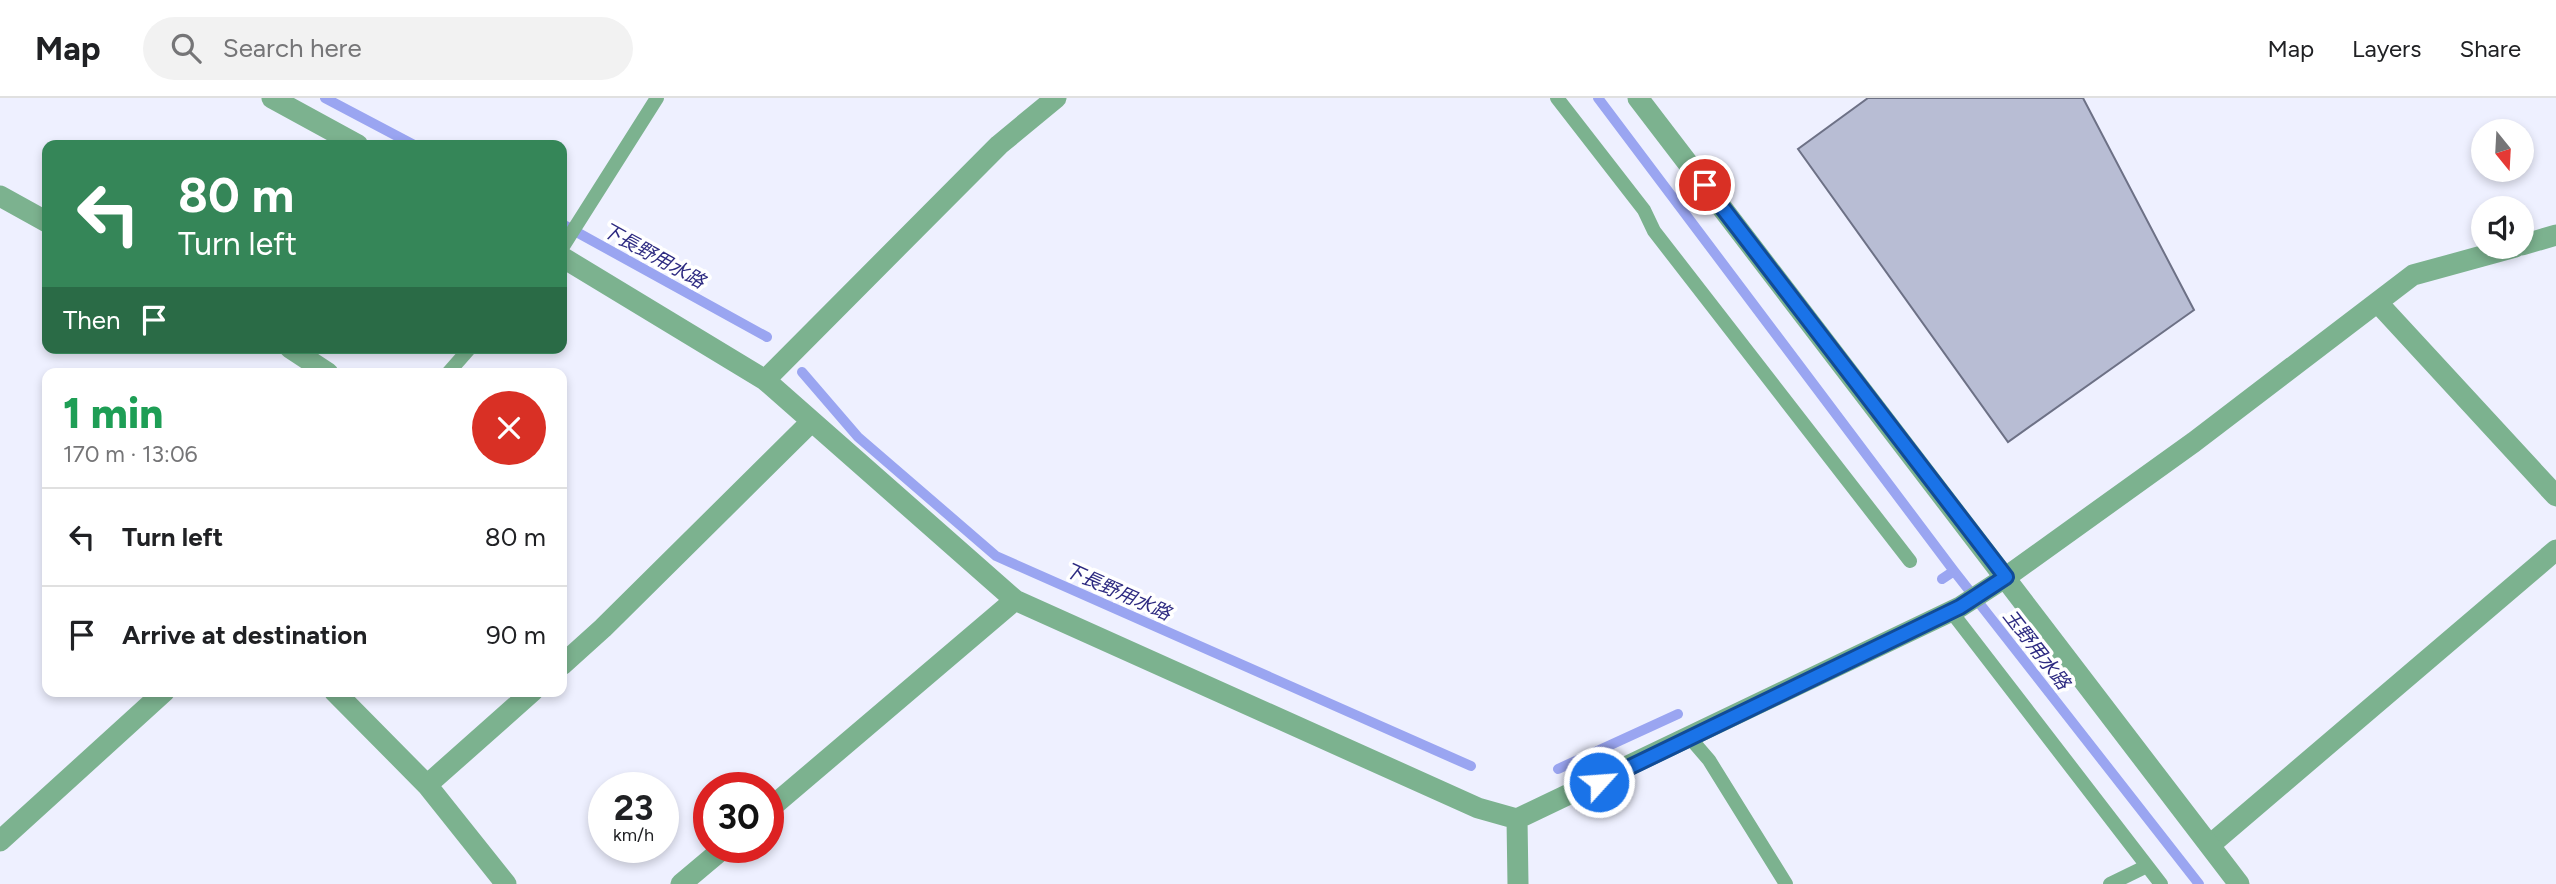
<!DOCTYPE html>
<meta charset="utf-8">
<style>
:root{--surface:#fff;--page:#f2f2f2;--text:#202124;--muted:#757577;--line:#e0e0e0}
body{margin:0;font-family:Figtree,"Noto Sans JP",sans-serif;background:var(--page);color:var(--text);height:100vh;display:flex;flex-direction:column;font-size:26px;white-space:nowrap}
*{box-sizing:border-box;margin:0}
p{font-size:23px;color:var(--muted)}
.icon{flex:none;width:38px;height:38px;fill:none;stroke:currentColor;stroke-width:2;stroke-linecap:round;stroke-linejoin:round}
.map{position:relative;flex:1;overflow:hidden}
.side{position:absolute;left:42px;top:270px;width:525px;height:329px;display:flex;flex-direction:column;background:var(--surface);border-radius:14px;box-shadow:0 4px 10px #0003}
.side>*{flex:none}
.top-card{position:absolute;left:42px;top:42px;width:525px;height:214px;border-radius:14px;box-shadow:0 4px 10px #0003;background:#358658;color:#fff;overflow:hidden}
.needle{width:46px;rotate:162deg}
.buttons{position:absolute;left:2471px;top:21px;display:grid;gap:14px}
.buttons a{display:grid;place-items:center;width:63px;height:63px;border-radius:50%;background:var(--surface);box-shadow:0 4px 10px #0003;font-size:35px}
.speed{position:absolute;left:588px;top:674px;display:flex;gap:14px;font-size:35px;font-weight:700;text-align:center}
.speed>*{display:grid;place-content:center;width:91px;height:91px;border-radius:50%;background:var(--surface);box-shadow:0 4px 10px #0003;line-height:1}
.speed small{font-size:18px;font-weight:400}
.speed .limit{border:10px solid #d22;background:#fff;color:#111}
.pin{position:absolute;display:grid;place-items:center;width:60px;height:60px;color:#fff;margin:-30px;border:4px solid #fff;border-radius:50%;box-shadow:0 2px 7px #0007}
.me{position:absolute;width:77px;margin:-38px;rotate:64deg;stroke-linejoin:round;filter:drop-shadow(0 0 5px #0008)}
.turn{display:flex;align-items:center;gap:24px;height:147px;padding:0 21px;font-size:32px}
.turn .icon{width:91px;height:91px;stroke-width:2.5}
.turn b{display:block;font-size:49px;line-height:60px}
.then{display:flex;align-items:center;height:66px;padding:0 21px;background:#0003;gap:14px;font-size:26px}
.round{display:grid;place-items:center;flex:none;width:74px;height:74px;border-radius:37px;background:var(--page)}
.overview{display:flex;align-items:center;justify-content:space-between;height:119px;padding:0 21px}
h1{font-size:42px;font-weight:800;line-height:52px;color:#1e9e55}
ul{padding:0;list-style:none}
li{display:flex;align-items:center;gap:21px;height:98px;padding:0 21px;border-top:2px solid var(--line)}
li div{flex:1}
li b{display:block;font-size:26px}
li em{font-style:normal}
header{display:flex;align-items:center;gap:42px;box-sizing:border-box;height:98px;padding:0 35px;background:var(--surface);border-bottom:2px solid var(--line)}
header strong{font-size:33px}
nav{display:flex;gap:38px;margin-inline-start:auto;font-size:24px}
.search{width:490px;height:63px;background:var(--page);display:flex;align-items:center;gap:18px;box-sizing:border-box;padding:0 24px;border-radius:38px;color:var(--muted);font-size:26px}
.map>svg:first-child{display:block}
</style>
<header>
<strong>Map</strong>
<div class="search"><svg class="icon" aria-label="search" viewBox="0 0 24 24"><circle cx="10" cy="10" r="6"/><path d="M15 15l6 6"/></svg>Search here</div>
<nav><a>Map</a><a>Layers</a><a>Share</a></nav>
</header>
<div class="map">
<svg width="2556" height="786" viewBox="0 0 2556 786">
<rect width="100%" height="100%" fill="#eef0ff"/>
<g fill="none" stroke-linecap="round" stroke-linejoin="round">
<path stroke="#9aa5f1" stroke-width="10" d="M325,0l89,47
M1598,0l356,473 245,313
M562,126l205,113
M802,274l56,65 138,119 475,210
M1942,481l12,-8
M1558,671l120,-55"/>
</g>
<path fill="#b8bdd4" stroke="#6d7186" stroke-width="2" d="M1868,0h215l111,212 -186,132 -210,-293z"/>
<g fill="none" stroke-linecap="round" stroke-linejoin="round">
<path stroke="#7cb28f" stroke-width="14" d="M1557,0l87,112 10,21 256,330
M562,150l95,-150
M448,275l22,-25
M1950,512l211,274
M1690,640l19,22 77,124
M2110,786l37,-18"/>
<path stroke="#7cb28f" stroke-width="21" d="M272,0l86,47
M0,98l47,26
M2522,147l34,-10
M562,159l203,123 250,220 463,208 39,11 443,-212 46,-30 188,-135 219,-167 102,-28
M2378,205l178,193
M290,250l38,25
M765,282l234,-235 57,-47
M562,567l41,-37 208,-206
M334,593l93,94 106,-94
M427,687l79,99
M768,712l247,-210
M1517,721l1,65
M0,743l165,-150
M2210,747l346,-295
M681,786l44,-37"/>
<path stroke="#7cb28f" stroke-width="21" d="M1638,0l601,786"/>
</g>
<g fill="none" stroke-linecap="round" stroke-linejoin="round">
<g stroke="#114b97" stroke-width="18">
<path id="route" d="M1599,684l361,-175 46,-30 -301,-392"/>
</g>
<use href="#route" stroke="#1a73e8" stroke-width="12"/>
</g>
<g text-anchor="middle" stroke-width="7" stroke-linejoin="round" paint-order="stroke">
<g font-size="19" font-style="italic" fill="#2d2a81" stroke="#fff">
<text transform="translate(654 157) rotate(29)" y="7">下長野用水路</text>
<text transform="translate(1118 493) rotate(24)" y="7">下長野用水路</text>
<text transform="translate(2037 551) rotate(52)" y="7">玉野用水路</text>
</g>
</g>
</svg>
<div class="buttons">
<a><svg class="needle" viewBox="-14 -14 28 28"><path d="M0-13l5 13h-10z" fill="#e53935"/><path d="M0 13l5-13h-10z" fill="#757577"/></svg></a>
<a><svg class="icon" aria-label="sound" viewBox="0 0 24 24"><path d="M4 9h4l5-4v14l-5-4H4zM17 9q2 3 0 6"/></svg></a>
</div>
<div class="speed"><div>23<small>km/h</small></div><div class="limit">30</div></div>
<div class="pin" style="left:1705px;top:87px;background:#d93025"><svg class="icon" aria-label="arrive" viewBox="0 0 24 24"><path d="M6 21V4h12l-3 4 3 4H6"/></svg></div>
<svg class="me" style="left:1599px;top:684px" viewBox="-20 -20 40 40"><circle r="17" fill="#1a73e8" stroke="#fff" stroke-width="3"/><path d="M0-11L8 9 0 5-8 9z" fill="#fff"/></svg>
<div class="top-card">
<div class="turn"><svg class="icon" aria-label="left" viewBox="0 0 24 24"><path d="M17 20v-9H6M10 6l-5 5 5 5"/></svg><div><b>80 m</b>Turn left</div></div>
<div class="then">Then<svg class="icon" aria-label="arrive" viewBox="0 0 24 24"><path d="M6 21V4h12l-3 4 3 4H6"/></svg></div>
</div>
<section class="side">
<div class="overview"><div><h1>1 min</h1><p>170 m · 13:06</p></div><a class="round" style="background:#d93025;color:#fff"><svg class="icon" aria-label="close" viewBox="0 0 24 24"><path d="M6 6l12 12M18 6L6 18"/></svg></a></div>
<ul>
<li><svg class="icon" aria-label="left" viewBox="0 0 24 24"><path d="M17 20v-9H6M10 6l-5 5 5 5"/></svg><div><b>Turn left</b></div><em>80 m</em></li>
<li><svg class="icon" aria-label="arrive" viewBox="0 0 24 24"><path d="M6 21V4h12l-3 4 3 4H6"/></svg><div><b>Arrive at destination</b></div><em>90 m</em></li>
</ul>
</section>
</div>
